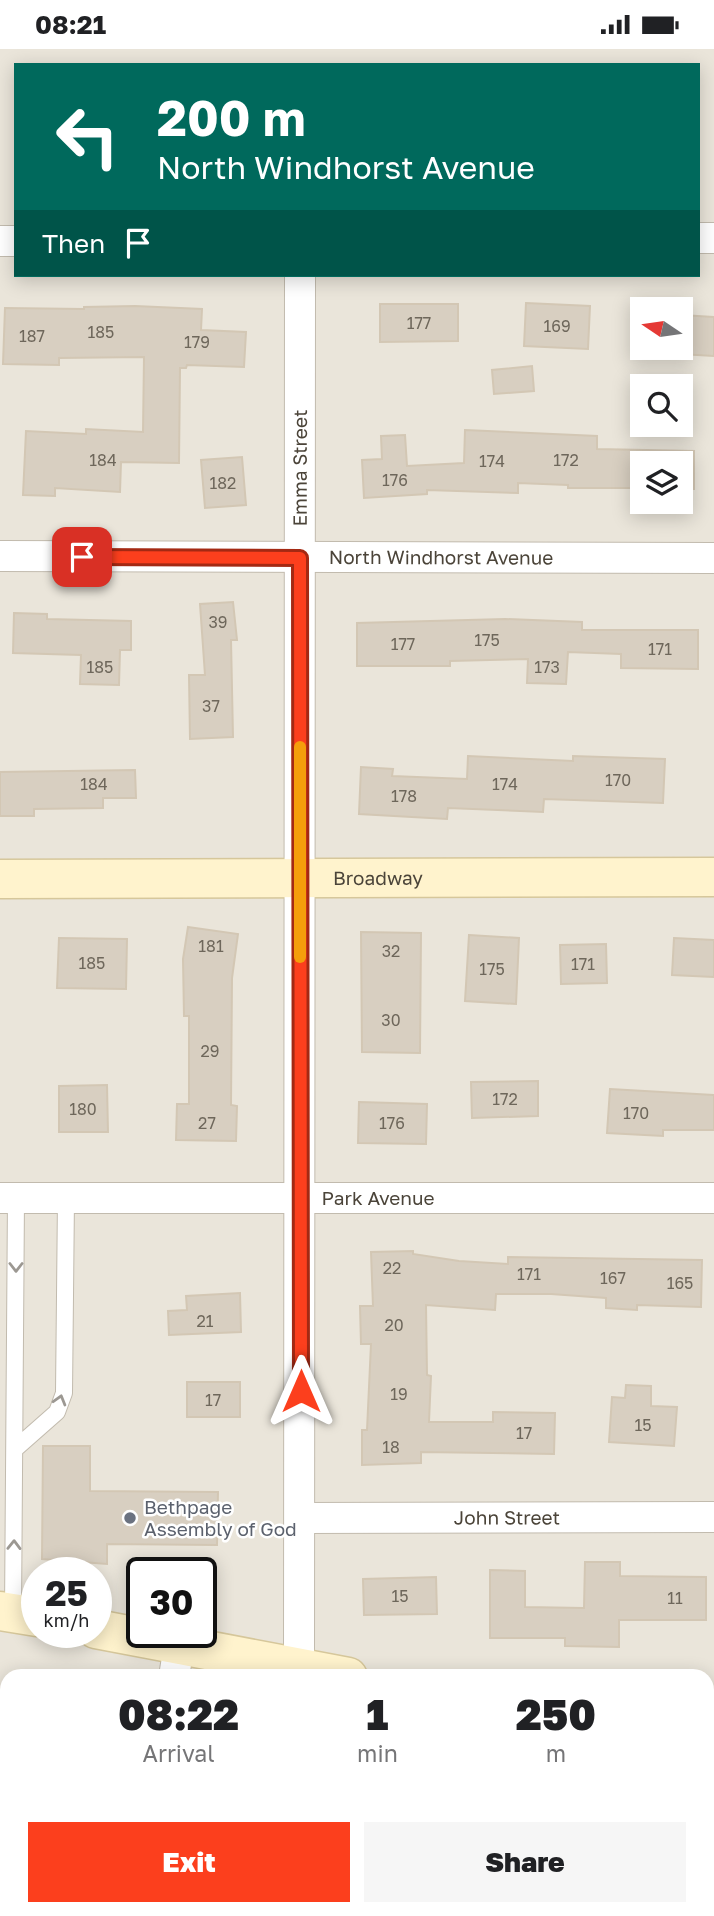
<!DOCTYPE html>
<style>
:root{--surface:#fff;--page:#f6f6f6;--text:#202124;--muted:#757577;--accent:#fc3f1d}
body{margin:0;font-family:"Golos Text",sans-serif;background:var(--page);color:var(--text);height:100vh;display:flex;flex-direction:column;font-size:26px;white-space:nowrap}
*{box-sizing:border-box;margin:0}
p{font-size:23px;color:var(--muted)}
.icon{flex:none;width:38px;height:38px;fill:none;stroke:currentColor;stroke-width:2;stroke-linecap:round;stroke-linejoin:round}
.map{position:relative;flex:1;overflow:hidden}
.panel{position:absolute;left:0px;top:1620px;width:714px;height:247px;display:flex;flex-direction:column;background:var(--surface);border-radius:21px 21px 0 0;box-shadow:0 4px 18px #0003}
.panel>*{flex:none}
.banner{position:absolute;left:14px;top:14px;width:686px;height:214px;border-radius:0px;box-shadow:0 4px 18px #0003;background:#00695c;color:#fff;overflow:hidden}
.needle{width:46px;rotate:283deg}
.tools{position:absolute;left:630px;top:248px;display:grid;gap:14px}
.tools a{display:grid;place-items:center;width:63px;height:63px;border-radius:0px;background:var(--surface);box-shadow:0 4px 18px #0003;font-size:35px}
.speed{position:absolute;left:21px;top:1508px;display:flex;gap:14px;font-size:35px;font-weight:700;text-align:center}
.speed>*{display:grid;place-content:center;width:91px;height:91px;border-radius:50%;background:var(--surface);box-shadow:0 4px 18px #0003;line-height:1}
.speed small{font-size:18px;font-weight:400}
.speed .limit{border:4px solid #111;border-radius:10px;background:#fff;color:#111}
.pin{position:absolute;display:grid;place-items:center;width:60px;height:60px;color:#fff;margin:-30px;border-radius:14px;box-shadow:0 4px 10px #0006}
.me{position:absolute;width:77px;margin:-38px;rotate:0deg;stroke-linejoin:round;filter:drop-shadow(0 0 5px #0008)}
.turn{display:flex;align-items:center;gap:24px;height:147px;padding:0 28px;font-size:32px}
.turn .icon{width:91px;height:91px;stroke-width:2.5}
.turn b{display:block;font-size:49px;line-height:60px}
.then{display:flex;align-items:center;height:66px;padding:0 28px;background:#0003;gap:14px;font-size:26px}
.eta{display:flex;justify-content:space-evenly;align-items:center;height:119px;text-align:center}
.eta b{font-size:42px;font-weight:800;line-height:49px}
.action{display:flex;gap:14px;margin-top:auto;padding:14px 28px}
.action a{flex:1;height:80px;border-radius:0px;background:var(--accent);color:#fff;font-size:28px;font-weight:800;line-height:80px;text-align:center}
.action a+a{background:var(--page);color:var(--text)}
.status{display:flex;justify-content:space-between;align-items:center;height:49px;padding:0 35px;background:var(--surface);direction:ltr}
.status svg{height:19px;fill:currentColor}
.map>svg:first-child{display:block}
</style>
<div class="status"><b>08:21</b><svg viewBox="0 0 49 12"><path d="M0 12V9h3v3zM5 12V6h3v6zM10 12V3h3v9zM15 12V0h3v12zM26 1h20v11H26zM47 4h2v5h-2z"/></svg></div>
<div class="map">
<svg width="714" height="1867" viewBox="0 0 714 1867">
<rect width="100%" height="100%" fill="#f6f3ec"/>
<path fill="#eae5da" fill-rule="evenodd" d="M0,0h714v1867h-714zM16,16h682v210h-682zM642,261h39v38h-39zM642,338h39v38h-39zM642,415h39v38h-39zM37,1524h59v60h-59zM142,1524h59v60h-59zM7,1628h700v232h-700z"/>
<path fill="#d8cfc1" stroke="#d3c7b4" stroke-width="2" d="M526,254l64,3 -2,43 -64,-3z
M380,255h78v37l-78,1z
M135,257l67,3 -1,21 45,2 -2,35 -57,-2 -1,3h-6l-1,95 -58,-1 -1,30 -65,-4v8l-32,-1 3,-64 60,3v-5l57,3 1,-75 -85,1v7l-56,-1 2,-56 79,1v-2z
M681,266l33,2v39l-33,-2z
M532,317l2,25 -40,3 -2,-24z
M465,381l132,6v13l97,2v38h-13v-25h-39v24h-74v-3l-50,-2v10l-91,-3v4l-63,4 -2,-38 20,-1 -1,-23 24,-1 2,31 57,-3z
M242,408l4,48 -41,3 -4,-48z
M233,553l4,38h-6l2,97 -43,2 -1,-64h16l-5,-71z
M14,564l33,1v5l84,2v29h-11l-1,35 -39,-1 1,-29 -68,-2z
M505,570l77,3v8h116v39l-77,-1v-14l-53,-2 -2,32 -39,-1 1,-24 -78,2v5h-93v-43z
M468,707l105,5v-5l92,3 -2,44 -119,-4 -1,13 -95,-4 -1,11 -88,-5 2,-47 32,2 -1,7 75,3z
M135,721l1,28h-33v10l-69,1v7h-34v-44z
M188,878l50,7 -6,44 -1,127 6,1 -1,35 -60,-1 1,-36h12v-88h-5l-1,-57z
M361,883l60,1 -1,120 -58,-1z
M469,886l50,3 -3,66 -51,-3z
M59,889l68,1 -1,50 -69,-1z
M674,889l40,2v37l-42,-2z
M606,895l1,39 -46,1 -1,-39z
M538,1032v35l-66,2 -1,-36z
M107,1036l1,47h-49v-46z
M610,1040l104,6v35h-51v6l-56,-3z
M359,1053l68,2 -1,40 -68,-1z
M413,1202v3l46,7 49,3v-7l194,3 -1,47 -64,-2v5l-31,-2v-10l-55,-4h-55l-1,16 -69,-5 1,70 4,1 -2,46h64v-10l62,1 -1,41 -133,-2v11l-59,2v-35h5l4,-86h-10l-1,-38h13l-2,-54z
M240,1244l1,39 -72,3 -1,-24 19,-1 -1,-14z
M187,1333h53v35h-53z
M626,1336l25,1v20l26,1 -3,39 -65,-4 3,-45 13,1z
M43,1397h47v45l128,1 -1,53 -110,-1v20l-65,-5z
M585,1513h35v14l86,1v43h-87v27l-54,-1v-8h-75v-68l35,1v36l59,1z
M436,1528l1,37 -73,1 -1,-36z"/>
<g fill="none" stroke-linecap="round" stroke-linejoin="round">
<g stroke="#c2bbae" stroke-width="18">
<path id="service" d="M15,1400l42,-37 7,-19 2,-195
M13,1564l3,-415"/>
</g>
<g stroke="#c2bbae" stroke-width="32">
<g id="minor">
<path d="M698,189h16"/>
<path d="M0,192h16"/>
<path id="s1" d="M0,507l714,2"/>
<path id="s2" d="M0,1149h714"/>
<path id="s3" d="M301,1469l413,-1"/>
<path id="s4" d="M299,1619l1,-1393"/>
<path d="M174,1628l5,-32"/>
<path d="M140,1867l1,-7"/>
</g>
</g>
<g stroke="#d6c79b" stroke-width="41">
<g id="secondary">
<path id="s5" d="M0,830l714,-2"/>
<path d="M0,1562l37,6"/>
<path d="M96,1580l252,48"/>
<path d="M707,1705l7,2"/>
</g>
</g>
<use href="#service" stroke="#fff" stroke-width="16"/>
<use href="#minor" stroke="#fff" stroke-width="30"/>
<use href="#secondary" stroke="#fff3cd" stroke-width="38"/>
</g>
<defs><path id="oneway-chevron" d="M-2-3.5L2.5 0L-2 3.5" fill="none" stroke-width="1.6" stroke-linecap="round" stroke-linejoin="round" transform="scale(1.75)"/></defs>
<g stroke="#9c9892">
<use href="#oneway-chevron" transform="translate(16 1218) rotate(90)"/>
<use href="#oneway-chevron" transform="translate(60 1351) rotate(-74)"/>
<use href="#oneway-chevron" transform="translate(14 1496) rotate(-89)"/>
</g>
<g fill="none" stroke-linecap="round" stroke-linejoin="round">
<g stroke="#a42913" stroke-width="18">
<path id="route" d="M82,508l218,1 1,833"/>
</g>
<use href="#route" stroke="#fc3f1d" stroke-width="12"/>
<path stroke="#f59e0b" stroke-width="12" d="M300,908v-210"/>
</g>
<circle fill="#6b7280" stroke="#fff" stroke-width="2.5" cx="130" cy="1469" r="7"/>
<g text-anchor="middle" stroke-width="5" stroke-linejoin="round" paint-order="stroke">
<g font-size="16" fill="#6e675b">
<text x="419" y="280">177</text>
<text x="557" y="283">169</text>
<text x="101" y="289">185</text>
<text x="32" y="293">187</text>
<text x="197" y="299">179</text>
<text x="103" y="417">184</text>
<text x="566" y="417">172</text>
<text x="492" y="418">174</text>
<text x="395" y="437">176</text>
<text x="223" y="440">182</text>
<text x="218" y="579">39</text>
<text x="487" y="597">175</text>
<text x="403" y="601">177</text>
<text x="660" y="606">171</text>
<text x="100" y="624">185</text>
<text x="547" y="624">173</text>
<text x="211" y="663">37</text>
<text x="618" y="737">170</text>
<text x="94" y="741">184</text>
<text x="505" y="741">174</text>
<text x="404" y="753">178</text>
<text x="211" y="903">181</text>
<text x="391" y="908">32</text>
<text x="92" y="920">185</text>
<text x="583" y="921">171</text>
<text x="492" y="926">175</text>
<text x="391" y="977">30</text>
<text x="210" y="1008">29</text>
<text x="505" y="1056">172</text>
<text x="83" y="1066">180</text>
<text x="636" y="1070">170</text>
<text x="207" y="1080">27</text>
<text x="392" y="1080">176</text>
<text x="392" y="1225">22</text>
<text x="529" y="1231">171</text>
<text x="613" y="1235">167</text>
<text x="680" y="1240">165</text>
<text x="205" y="1278">21</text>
<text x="394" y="1282">20</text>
<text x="399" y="1351">19</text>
<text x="213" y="1357">17</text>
<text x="643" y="1382">15</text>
<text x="524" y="1390">17</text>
<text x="391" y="1404">18</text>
<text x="400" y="1553">15</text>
<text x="675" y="1555">11</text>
</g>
<g font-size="19" fill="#4b4439" stroke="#fff">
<text dy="7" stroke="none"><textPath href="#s4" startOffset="1200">Emma Street</textPath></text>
<text dy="7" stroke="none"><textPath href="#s1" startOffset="441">North Windhorst Avenue</textPath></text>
<text dy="7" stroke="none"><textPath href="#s5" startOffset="378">Broadway</textPath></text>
<text dy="7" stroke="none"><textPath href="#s2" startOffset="378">Park Avenue</textPath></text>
<text dy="7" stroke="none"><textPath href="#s3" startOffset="206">John Street</textPath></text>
</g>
<g font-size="19" fill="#5b616d" stroke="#fff" text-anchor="start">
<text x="144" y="1465">Bethpage<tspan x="144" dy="22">Assembly of God</tspan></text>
</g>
</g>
</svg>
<div class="tools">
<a><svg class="needle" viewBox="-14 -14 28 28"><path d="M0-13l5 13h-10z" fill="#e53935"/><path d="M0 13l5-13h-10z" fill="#757577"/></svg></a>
<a><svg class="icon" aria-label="search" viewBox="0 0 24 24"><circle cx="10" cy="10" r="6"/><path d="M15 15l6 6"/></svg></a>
<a><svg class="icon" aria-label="layers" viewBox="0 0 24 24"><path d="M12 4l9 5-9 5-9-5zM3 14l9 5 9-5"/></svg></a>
</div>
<div class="speed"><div>25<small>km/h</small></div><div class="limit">30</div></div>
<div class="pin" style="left:82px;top:508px;background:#d93025"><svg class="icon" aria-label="arrive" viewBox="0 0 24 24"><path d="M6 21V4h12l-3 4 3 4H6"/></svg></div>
<svg class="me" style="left:301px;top:1342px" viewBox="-20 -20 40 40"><path d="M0-17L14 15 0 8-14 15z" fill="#fc3f1d" stroke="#fff" stroke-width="4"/></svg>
<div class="banner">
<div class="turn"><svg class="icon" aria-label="left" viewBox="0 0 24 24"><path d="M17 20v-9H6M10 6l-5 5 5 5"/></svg><div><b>200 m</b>North Windhorst Avenue</div></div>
<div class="then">Then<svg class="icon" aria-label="arrive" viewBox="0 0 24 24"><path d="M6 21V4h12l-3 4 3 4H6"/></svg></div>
</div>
<section class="panel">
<div class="eta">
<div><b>08:22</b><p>Arrival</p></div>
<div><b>1</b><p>min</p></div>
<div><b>250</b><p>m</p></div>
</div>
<div class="action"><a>Exit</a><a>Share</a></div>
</section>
</div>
